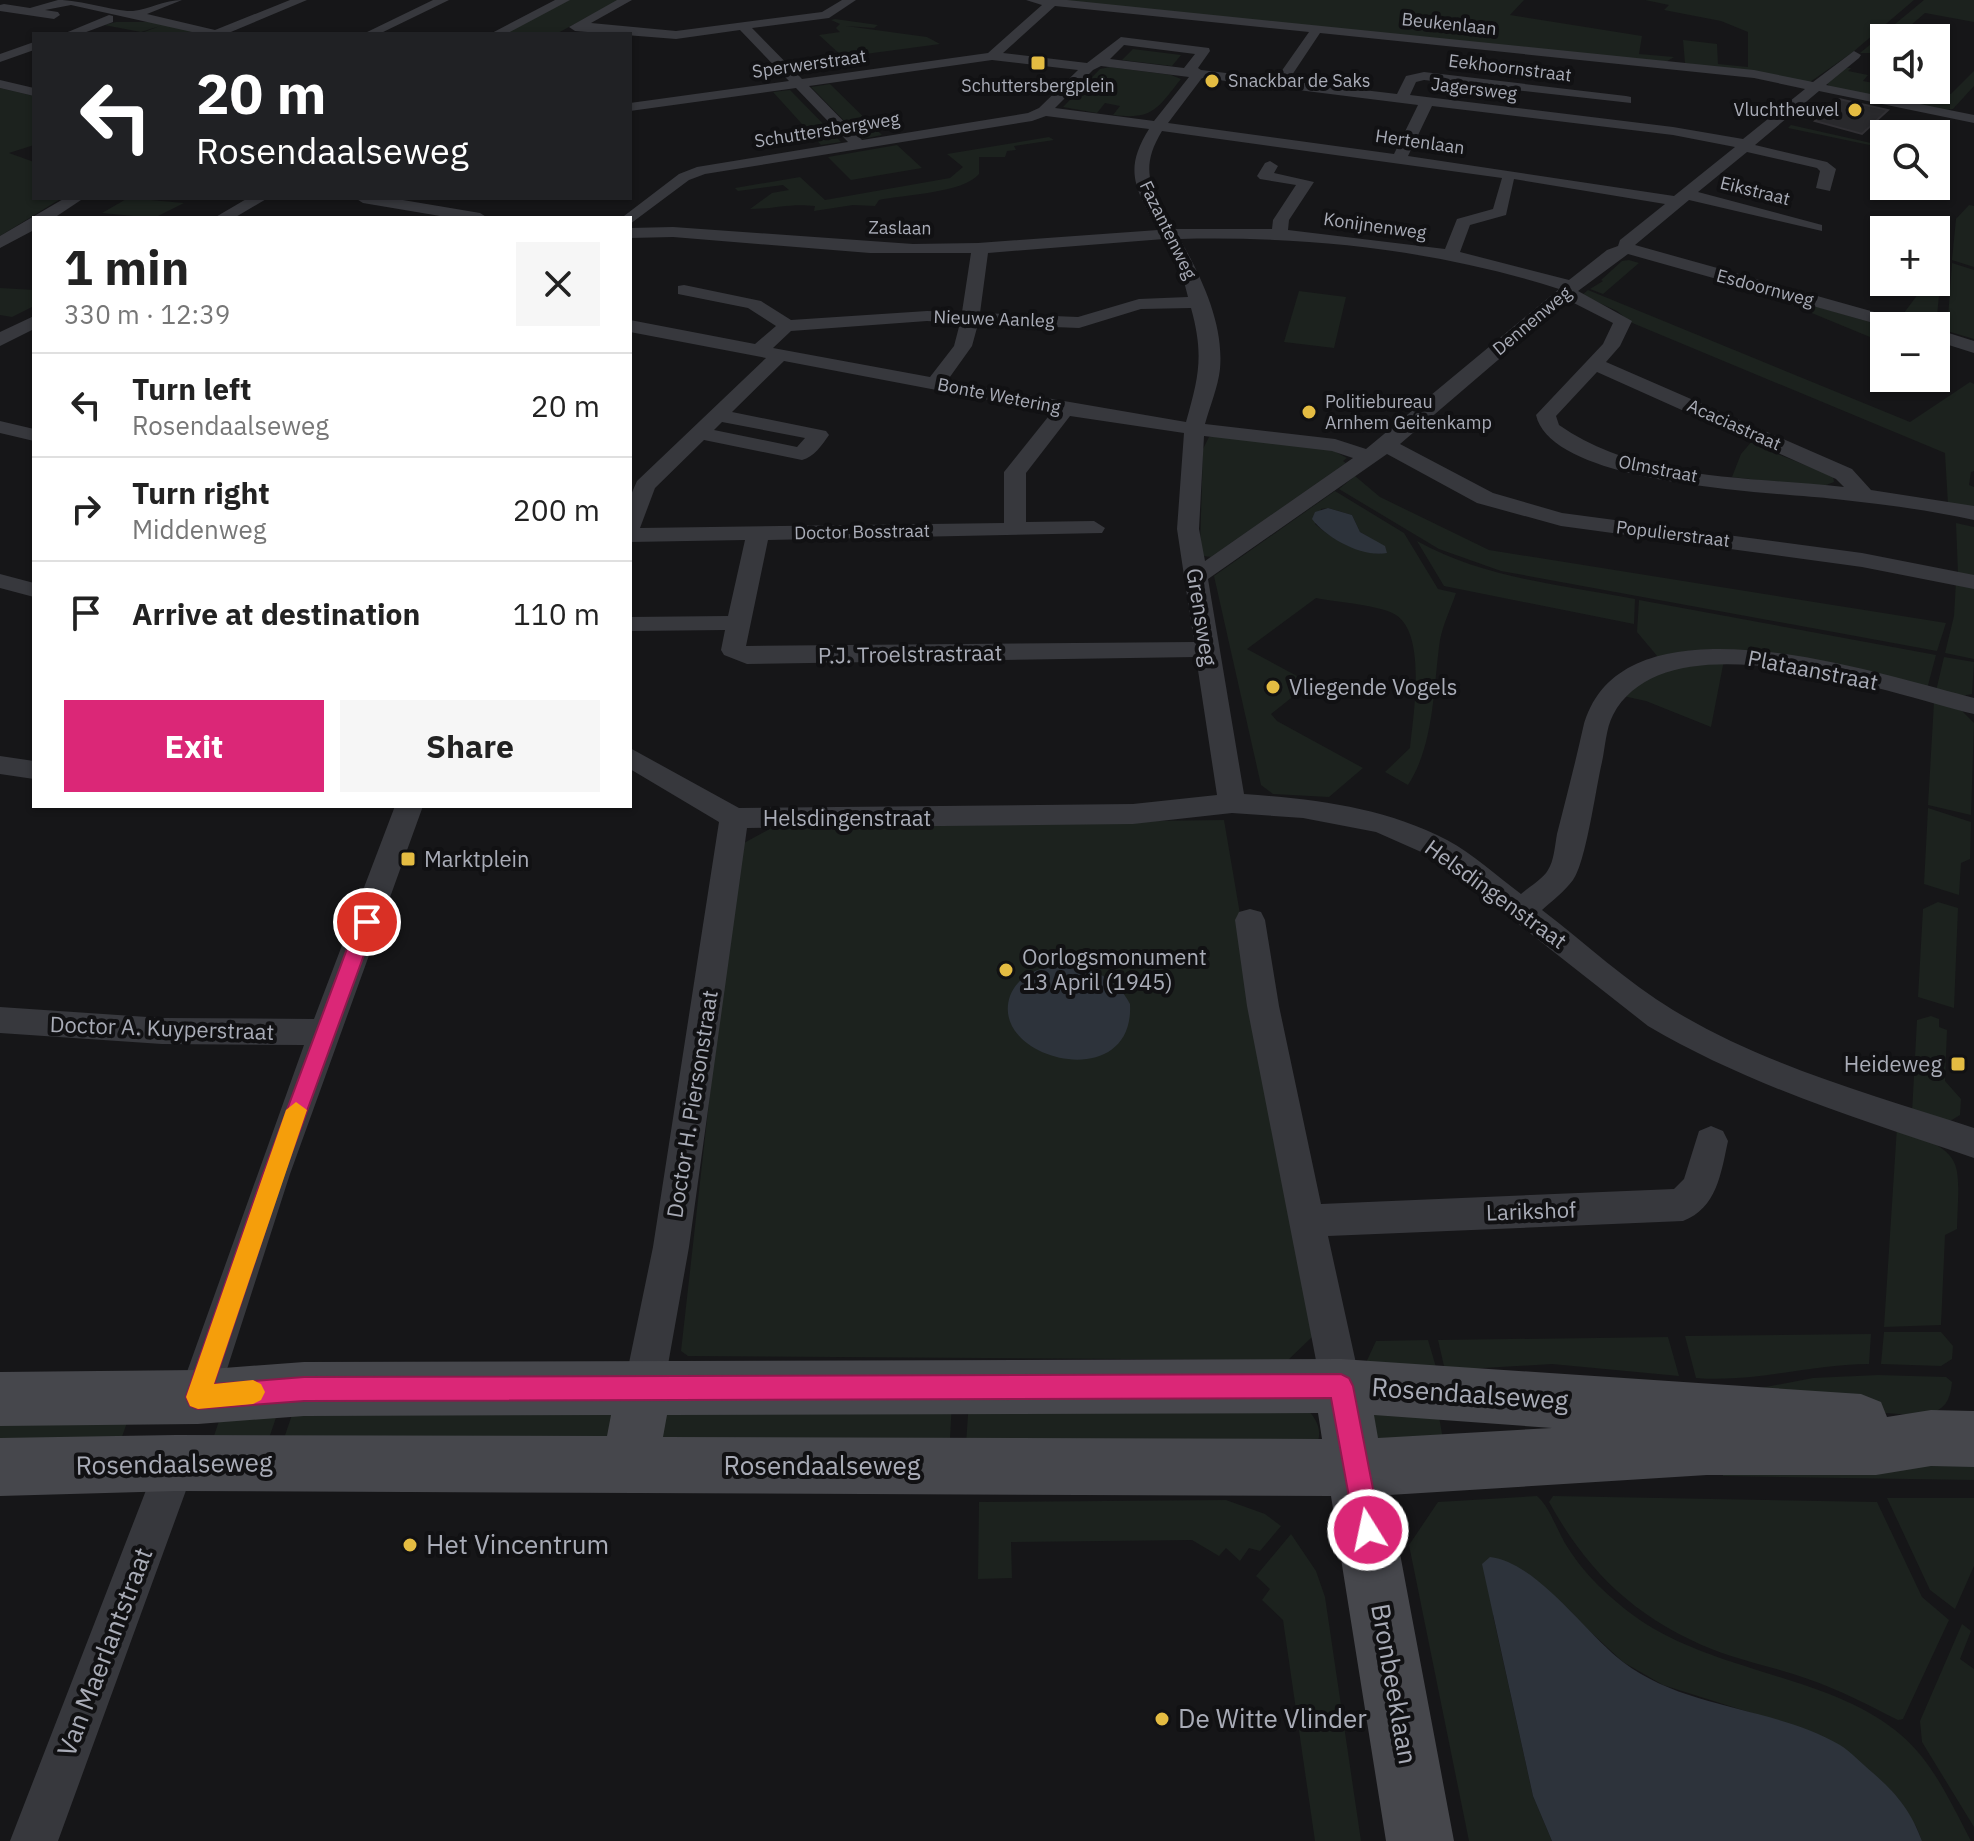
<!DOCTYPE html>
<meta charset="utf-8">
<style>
:root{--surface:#fff;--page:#f6f6f6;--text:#222;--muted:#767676;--line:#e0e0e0;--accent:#db2777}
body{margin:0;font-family:"IBM Plex Sans",sans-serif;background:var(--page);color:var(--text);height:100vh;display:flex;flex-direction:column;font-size:30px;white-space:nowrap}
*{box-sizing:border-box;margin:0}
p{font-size:26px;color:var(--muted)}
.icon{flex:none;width:44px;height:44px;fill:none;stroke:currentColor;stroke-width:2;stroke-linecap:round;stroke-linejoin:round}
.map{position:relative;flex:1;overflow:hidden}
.sheet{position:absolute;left:32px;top:216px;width:600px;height:592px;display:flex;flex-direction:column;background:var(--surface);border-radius:0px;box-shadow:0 2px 6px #0004}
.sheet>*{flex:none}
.top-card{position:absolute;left:32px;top:32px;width:600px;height:168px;border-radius:0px;box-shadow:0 2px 6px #0004;background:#202124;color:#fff;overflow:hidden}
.controls{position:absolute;left:1870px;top:24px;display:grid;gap:16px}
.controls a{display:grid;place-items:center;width:80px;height:80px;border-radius:0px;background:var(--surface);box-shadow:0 2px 6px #0004;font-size:40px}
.pin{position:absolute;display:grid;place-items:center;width:68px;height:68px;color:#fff;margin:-34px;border:4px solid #fff;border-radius:50%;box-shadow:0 2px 8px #0007}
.me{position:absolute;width:88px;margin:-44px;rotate:350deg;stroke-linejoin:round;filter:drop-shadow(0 0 6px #0008)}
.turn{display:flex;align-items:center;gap:28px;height:168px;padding:0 32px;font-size:36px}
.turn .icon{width:104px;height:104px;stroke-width:2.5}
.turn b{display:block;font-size:56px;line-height:68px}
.round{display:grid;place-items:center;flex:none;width:84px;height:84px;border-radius:0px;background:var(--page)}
.summary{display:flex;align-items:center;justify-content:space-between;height:136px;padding:0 32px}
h1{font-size:48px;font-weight:700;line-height:60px}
.primary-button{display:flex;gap:16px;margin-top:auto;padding:16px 32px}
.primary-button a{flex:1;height:92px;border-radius:0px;background:var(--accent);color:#fff;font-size:32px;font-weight:700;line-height:92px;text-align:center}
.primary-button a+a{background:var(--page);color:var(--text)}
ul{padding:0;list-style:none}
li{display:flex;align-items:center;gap:24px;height:104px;padding:0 32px;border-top:2px solid var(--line)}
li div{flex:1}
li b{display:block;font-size:30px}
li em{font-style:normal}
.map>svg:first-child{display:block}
</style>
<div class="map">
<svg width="1974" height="1841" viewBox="0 0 1974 1841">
<rect width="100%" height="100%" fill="#161618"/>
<path fill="#1c221e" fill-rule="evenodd" d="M569,0h50l-63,34h-55z
M1048,0h476l-14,15 132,21 -3,18 35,3 -10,6z
M1645,0h269l-61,52 -43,30 -125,-19 -2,-23 34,4 1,20 30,3v-35l-27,-11 -57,-11 5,-5z
M1924,0h50v22l-49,-9 -29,25h-12v10l-6,5h-18z
M835,19l43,6 -4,3 -28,-2 81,11 13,7 -97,13 -24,-22 21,-3 -4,-4 4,-4 -9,-4z
M116,22h34l53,11 -59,-1 16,-6 -19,6 -37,-7z
M1133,49l48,6 -9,11 -50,-6z
M1110,67l61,8 10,4c-24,30 -28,41 -68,36l7,-9 -15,-3 -8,10 -34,-6 37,-38z
M1842,68h9l-3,3 20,4 -5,6 21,4v5l67,4 23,-23v15l-21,23 -9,1 -114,-23 -4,-5z
M830,84l52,51 -20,4 -51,-52z
M0,88l34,8v49l-25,8 25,9v36h28l-62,38z
M790,90l51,52 -20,3 -48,-53z
M1892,124l6,1 3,9h-17v14l-96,-20 3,-3 80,18z
M1049,137l5,3 -40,6 2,4 -9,1 -2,6h-26v17c-15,19 -77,21 -100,26l-4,6 -22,-1 -39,6 1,-5c-26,-3 -41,3 -65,3l22,-16 17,-3 -6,-5 -45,6 -3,-3 65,-11 25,23 125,-22 13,-11 -16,-13z
M897,145l25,23 -71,12 -23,-23z
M128,198l56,5 -30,15 -52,-5z
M1969,205l5,1v61l-22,-7 4,-41z
M1629,260l10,3 -36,31 -13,-5 13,-8 -2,-1 21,-19z
M1952,263l22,7v69l-27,-8z
M0,288l34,2v16l-22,11 -12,-2z
M1588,290l322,132 60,-40 4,2v87l-3,1 -2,13 5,2v22l-26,-5 -3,-51 -315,-131 -13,-11 -35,-16z
M1921,290l18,5 -3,32 -35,-10z
M1299,291l47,6 -12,51 -50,-6z
M1787,298l97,28v9l-8,-2 -6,4 -85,-35z
M1224,435l99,10 24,13 -4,3 3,2 -135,94 -7,-1 -4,-9 3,-98 6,-12z
M1753,440l17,11 63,25 1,6 -13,5 -89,-10 9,-23z
M1355,476l25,21 109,53 457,73 -9,28 -436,-80 -62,-22 -100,-60z
M1335,491l69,42 34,56 18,4c-5,15 -13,31 -16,47 -7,48 -5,103 -32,145l-23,-13 25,-24c3,-31 17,-113 -14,-133 -15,-10 -61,-13 -80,-17l-69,51 63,34 -39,31 6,7 86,47 -34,29 -56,-3 -12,-9 -47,-209zM1328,508l24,7 8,17 15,9 6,13c-24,-2 -48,-14 -66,-30l6,-15z
M1956,523l18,4v50l-16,-3z
M1417,541c66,37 144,44 218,58l-1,25 -190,-38z
M1956,582l18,4v73l-29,-6 9,-37z
M1639,600l297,55 -9,34c-86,-19 -181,-56 -269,-32l-21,-25z
M1944,657l30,5 -2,32 -11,2 -25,-5z
M1724,660l-13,67 -65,-26 -23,-5c29,-27 63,-30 101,-36z
M1934,702l28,9 12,12 -3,92 -43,-10z
M1928,808l43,14 -1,37 -9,4 -2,32 -35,-11z
M1224,820l88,517 -24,23 -600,-4 -7,-5 54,-480 9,-28 31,-17z
M1938,902l20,6 -4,100 -36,-11 5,-88z
M1931,1016l8,3v8l8,3 -2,51 16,18 -1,16 -10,6 -38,-8 5,-93z
M1897,1127c70,28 62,31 60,102l-12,6 -4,90 -57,2z
M1884,1332h57l12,14 -1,13 -11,7 -60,-2z
M1871,1334l-2,30c-58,0 -114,19 -173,14l-11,-42z
M1668,1337l11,39 -127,-12 -103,6 -5,-4 -6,-26z
M1428,1340l8,27h-72l12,-26z
M1878,1375l68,2 6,5c-2,20 -7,27 -27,34l-221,-17 109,-21z
M952,1401l-3,57 -287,-9 -2,-31 8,-9z
M969,1401l335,5c14,14 19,24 12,42l-351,10z
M281,1403l-16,47 -52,-11 7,-21z
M296,1403l318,4 1,29 -335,14z
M1437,1405l8,46 -66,-8 -7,-22 3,-9z
M0,1414h130l-12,34 -118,5z
M1719,1462h255v18l-251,-4z
M1537,1496c13,11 21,37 31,52 19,30 48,56 78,76 77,49 190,54 255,111 32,27 51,70 70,106h-49l-6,-15 -75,-80 -33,-15 -145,-46 -40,-23 -94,-87 -36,40 40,181 19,45h-83l-60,-296 29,-43z
M1553,1496l324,6 45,95 27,23 -46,99 -5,1c-30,-15 -58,-30 -90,-41 -30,-11 -63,-17 -94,-29 -77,-31 -125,-76 -165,-148z
M1887,1498h87v68l-19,43 -25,-19z
M1226,1500l39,14 16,12 -21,25 -11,-3 -9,13 -14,-13 -7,8 -27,-16 -181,2 1,36 -34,1 1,-77z
M1291,1534l25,37 9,26 36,244h-46l-32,-221 -21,-20 8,-11 -14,-13z
M1962,1624l9,7 -11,28 14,10v158l-52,-85 -2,-21z"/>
<path fill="#2d333b" d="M1328,508l24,7 8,17 25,14 2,7c-24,5 -61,-15 -75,-34l3,-7z
M1059,964c28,0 58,14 71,40 5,92 -142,56 -120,-8 8,-21 29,-28 49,-32z
M1490,1557c48,6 95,76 133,105 63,48 150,44 217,83 11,7 22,19 33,28 23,20 38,38 49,68h-370l-19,-45 -51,-232z"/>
<path fill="#29292c" stroke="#313034" stroke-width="2" d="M1839,99l49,11 -26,24 -47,-13z"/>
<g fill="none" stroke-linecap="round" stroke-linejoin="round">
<path fill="#37383d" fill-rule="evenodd" d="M58,0c24,0 58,12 75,11 17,-2 31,-11 49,-11l-35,14 68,16 75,-30h17l-81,34h-25l-130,-29 -26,5 13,2 2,3 -6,4 -54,-8v-6l4,-1 26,4z
M433,0h16l-70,34h-16z
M555,0h15l-64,34h-16z
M617,0h15l-41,23 85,8 146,-19 20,-12h14l-27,18 -77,10 50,51 186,-26 54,-48 -16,-5h41l687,70 59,12 41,-31 7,4 -2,3 -33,27 148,30v8l-155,-32 -64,54 72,17 9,7 -6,22 -14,-3 4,-17 -3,-3 -70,-16 -49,40 124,33v6l-133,-31 -54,45 275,77 3,4h-29l-256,-72 -50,37 54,30 -12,25 -14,16 246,107 19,21 103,16v14c-46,-10 -92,-16 -139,-21 -61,-7 -283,-13 -299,-84l67,-71 10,-21 -45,-23 -168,144 93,49 69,20 300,40 112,22v14l-112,-22 -301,-41 -84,-23 -90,-49 -179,125 36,215c70,5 140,13 203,46 26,14 50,36 74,54 8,-7 22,-15 27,-24 6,-9 7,-25 9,-36 9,-35 18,-70 26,-106 36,-143 298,-53 391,-30v16c-86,-21 -307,-101 -361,1 -7,13 -8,33 -11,47 -6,25 -16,101 -29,118 -8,11 -21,21 -31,30 43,33 85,72 131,100 93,56 199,85 301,118v30c-112,-38 -224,-72 -326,-132l-183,-144 -37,-27 -52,-23 -73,-14 -71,-5 -99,11 -386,4 -58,419 -25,140 -6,14 -14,5 -14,-5 -6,-14 29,-140 66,-425 -89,-53v-21l109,60 394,-4 84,-9 -21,-138 -449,7 -23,-9 -3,-5 4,-20 -95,1v-14l98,-1 17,-76 -115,2v-45l7,-16 129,-123 -136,-26v-12l125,24 21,-18 -28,-18 -70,-14v-8l6,-1 77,16 30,19 136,-9 35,1 9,-59h-101l-197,-16 -43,1v-10l43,-1 240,17 65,-1 180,-13c-21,-40 -36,-58 -9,-101l-103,-13 -14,5 -327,53 -16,6 -59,44v-6h-7l1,-2 55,-42 18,-7 151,-25 -52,-54 -166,23v-8l159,-22 -49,-51 -64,9 -101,-8 -6,-4zM1055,6l254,26 -33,47 -75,-9 -3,-2 12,-17 -1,-3 -88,-11 -34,26 -84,-10zM1320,33l434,45 51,11 -62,50 -70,-12 -263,-32 6,-13 8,-2 207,23v-6l-5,-1 -202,-24 -18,4 -9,18 -109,-13zM1124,45l71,9 -11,14 -74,-9zM992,60l86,10 -39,38 -11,5 -166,27 -53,-54zM1101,66l88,11 -35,44 -99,-13 38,-38zM1202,78l216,27 -24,49 -226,-31zM1432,106l241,29 62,12 -61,49 -266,-40zM1162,131l340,47 -9,31 -36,10 -12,30 -157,-19 1,-10 25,-38 -40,-9 4,-7 -8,-5 -5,2 -8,13 3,3 36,6 -23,35 -1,9h-98c-21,-38 -37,-57 -12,-98zM1514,179l151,25 -45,36 -2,6 -11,4 -38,30 -109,-28 10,-27 36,-10zM1164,239l18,35 6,23 -49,2 -61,18 -98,-4 8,-60zM1180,239c129,-3 257,11 379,50l-193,160 -31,-10 -130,-15c5,-18 13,-37 15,-55 4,-46 -19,-92 -40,-130zM1191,308c13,47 8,68 -5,114l-239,-41 25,-35 6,-22 101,4 62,-19zM927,321l33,2 -6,23 -24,31 -157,-29 18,-17zM784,361l268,51 -48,60v51l-364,5 15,-40 49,-48 98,20c12,-3 20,-15 27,-25l-3,-4 -94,-19zM1597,372l239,107 8,8c-96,-11 -203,-5 -285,-62l-3,-9zM1070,416l114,17 -7,96 17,113 -448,4 22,-106 334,-7 3,-5 -11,-7 -68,1v-49zM722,422l83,16 -8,9 -83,-17zM1204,436l128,15 21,7 -148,103 -6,-32z
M109,15l4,1v6l-32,12h-18z
M34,42v8l-34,12v-8z
M0,80l34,8v8l-34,-8z
M65,198h19l-30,20h-20v12l-34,18v-12z
M248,198h20l-34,20h-20z
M355,198h36l89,15 8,5h-36l-89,-15z
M34,316v13l-34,17v-14z
M1936,329l38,12v12l-38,-12z
M0,421l34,8v12l-34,-8z
M0,574l34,9v14l-34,-9z
M0,756l34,5v18l-34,-5z
M395,806h28l-133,368 -72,223 -6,14 -14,5 -14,-5 -6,-14 126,-352 -142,-1 -162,-11v-26l162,11 152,1z
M1250,909l11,3 4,8 14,86 42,198 353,-15 10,-10 15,-48 12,-5 12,5 5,10c-7,32 -11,67 -45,80l-355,15 33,150 -6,14 -14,5 -14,-5 -6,-14 -74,-380 -12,-86 4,-8z
M176,1443l14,6 6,14 -138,378h-48l152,-392z"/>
<path fill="#46474c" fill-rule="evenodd" d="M1341,1359l520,35 20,8 6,15 44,-7 43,1v56l-43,-1 -55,9h-169l-318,20 65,346h-68l-55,-345 -1155,-5 -176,5v-58l176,-3 431,1 4,-21 -307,1 -106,8 -198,2v-54l198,-2 106,-8zM1318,1413l4,26 -659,-2 4,-22zM1374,1415l178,13 -174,10z"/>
</g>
<path fill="#db2777" stroke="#8e194d" stroke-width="2" d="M367,916l9,6 -92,252 -70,210 90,-7 1037,-3 8,4 4,8 28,144 -4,9 -9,4 -9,-4 -4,-9 -24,-132 -1027,3 -106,8 -8,-3 -4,-9 77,-223 94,-252z"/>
<path fill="#f59e0b" d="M296,1102l11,8 -93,274 39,-4 8,4 4,8 -4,8 -8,4 -55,5 -8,-3 -4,-9 100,-287z"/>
<g fill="#e4bc42" stroke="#111113" stroke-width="3">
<rect x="1030" y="55" width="16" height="16" rx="4"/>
<circle cx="1212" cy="81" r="8"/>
<circle cx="1855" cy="110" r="8"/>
<circle cx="1309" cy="412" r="8"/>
<circle cx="1273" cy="687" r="8"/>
<rect x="400" y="851" width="16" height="16" rx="4"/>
<circle cx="1006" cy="970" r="8"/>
<rect x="1950" y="1056" width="16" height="16" rx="4"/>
<circle cx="410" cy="1545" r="8"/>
<circle cx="1162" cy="1719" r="8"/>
</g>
<g text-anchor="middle" stroke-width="8" stroke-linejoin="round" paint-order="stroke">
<g font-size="18" fill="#a9acb7" stroke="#111113">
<text transform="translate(1449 24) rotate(6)" y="6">Beukenlaan</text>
<text transform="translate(809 64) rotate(-8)" y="6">Sperwerstraat</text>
<text transform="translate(1510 68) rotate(7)" y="6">Eekhoornstraat</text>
<text transform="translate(1474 89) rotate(7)" y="6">Jagersweg</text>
<text transform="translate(827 130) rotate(-9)" y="6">Schuttersbergweg</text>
<text transform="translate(1420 142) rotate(8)" y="6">Hertenlaan</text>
<text transform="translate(1755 191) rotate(14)" y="6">Eikstraat</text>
<text transform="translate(1375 226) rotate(8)" y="6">Konijnenweg</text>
<text transform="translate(900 228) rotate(1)" y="6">Zaslaan</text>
<text transform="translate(1168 230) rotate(64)" y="6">Fazantenweg</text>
<text transform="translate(1765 288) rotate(15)" y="6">Esdoornweg</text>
<text transform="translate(994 319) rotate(2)" y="6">Nieuwe Aanleg</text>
<text transform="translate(1532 321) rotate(-40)" y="6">Dennenweg</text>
<text transform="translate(999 396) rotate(11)" y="6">Bonte Wetering</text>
<text transform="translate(1734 425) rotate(24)" y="6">Acaciastraat</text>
<text transform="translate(1658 469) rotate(11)" y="6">Olmstraat</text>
<text transform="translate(862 532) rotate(-1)" y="6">Doctor Bosstraat</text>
<text transform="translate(1673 534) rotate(7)" y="6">Populierstraat</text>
</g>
<g font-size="18" fill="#a9acb7" stroke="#111113" text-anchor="start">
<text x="1228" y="87">Snackbar de Saks</text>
<text x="1038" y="92" text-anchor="middle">Schuttersbergplein</text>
<text x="1839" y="116" text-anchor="end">Vluchtheuvel</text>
<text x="1325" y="408">Politiebureau<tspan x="1325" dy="21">Arnhem Geitenkamp</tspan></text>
</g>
<g font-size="22" fill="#a9acb7" stroke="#111113">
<text transform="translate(1202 617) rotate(81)" y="8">Grensweg</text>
<text transform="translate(910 654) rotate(-1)" y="8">P.J. Troelstrastraat</text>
<text transform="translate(1813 670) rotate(11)" y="8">Plataanstraat</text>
<text x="847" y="826">Helsdingenstraat</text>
<text transform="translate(1496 894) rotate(36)" y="8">Helsdingenstraat</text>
<text transform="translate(162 1028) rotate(2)" y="8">Doctor A. Kuyperstraat</text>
<text transform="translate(692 1104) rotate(-81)" y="8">Doctor H. Piersonstraat</text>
<text transform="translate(1531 1211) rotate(-2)" y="8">Larikshof</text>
</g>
<g font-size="22" fill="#a9acb7" stroke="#111113" text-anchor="start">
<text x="1289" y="695">Vliegende Vogels</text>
<text x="424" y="867">Marktplein</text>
<text x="1022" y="965">Oorlogsmonument<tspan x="1022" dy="25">13 April (1945)</tspan></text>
<text x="1942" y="1072" text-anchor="end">Heideweg</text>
</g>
<g font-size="26" fill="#a9acb7" stroke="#111113">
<text transform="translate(1470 1394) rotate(4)" y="9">Rosendaalseweg</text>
<text transform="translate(174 1464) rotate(-1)" y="9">Rosendaalseweg</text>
<text x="822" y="1475">Rosendaalseweg</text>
<text transform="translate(105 1652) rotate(-69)" y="9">Van Maerlantstraat</text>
<text transform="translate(1394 1684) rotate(80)" y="9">Bronbeeklaan</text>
</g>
<g font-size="26" fill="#a9acb7" stroke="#111113" text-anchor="start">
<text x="426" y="1554">Het Vincentrum</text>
<text x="1178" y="1728">De Witte Vlinder</text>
</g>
</g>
</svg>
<div class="controls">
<a><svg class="icon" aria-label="sound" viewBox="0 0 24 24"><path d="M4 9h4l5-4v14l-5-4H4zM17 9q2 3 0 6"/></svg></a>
<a><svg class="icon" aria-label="search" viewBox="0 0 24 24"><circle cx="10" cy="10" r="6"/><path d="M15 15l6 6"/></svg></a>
<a>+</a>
<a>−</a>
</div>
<div class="pin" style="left:367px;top:922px;background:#d93025"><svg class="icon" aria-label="arrive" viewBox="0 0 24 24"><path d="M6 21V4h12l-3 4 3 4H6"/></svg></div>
<svg class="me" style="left:1368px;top:1530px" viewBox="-20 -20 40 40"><circle r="17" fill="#db2777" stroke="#fff" stroke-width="3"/><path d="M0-11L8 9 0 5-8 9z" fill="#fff"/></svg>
<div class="top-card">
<div class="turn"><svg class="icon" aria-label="left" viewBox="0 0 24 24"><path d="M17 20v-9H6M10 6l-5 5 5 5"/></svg><div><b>20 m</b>Rosendaalseweg</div></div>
</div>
<section class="sheet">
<div class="summary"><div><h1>1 min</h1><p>330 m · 12:39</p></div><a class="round"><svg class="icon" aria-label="close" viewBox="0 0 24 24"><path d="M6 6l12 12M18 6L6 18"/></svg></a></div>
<ul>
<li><svg class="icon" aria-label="left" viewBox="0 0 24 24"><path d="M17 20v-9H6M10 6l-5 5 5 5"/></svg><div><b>Turn left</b><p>Rosendaalseweg</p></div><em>20 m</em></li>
<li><svg class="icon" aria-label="right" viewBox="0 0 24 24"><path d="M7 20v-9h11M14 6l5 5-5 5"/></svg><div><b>Turn right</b><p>Middenweg</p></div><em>200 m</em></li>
<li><svg class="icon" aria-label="arrive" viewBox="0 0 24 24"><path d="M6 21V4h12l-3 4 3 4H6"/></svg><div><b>Arrive at destination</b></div><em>110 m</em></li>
</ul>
<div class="primary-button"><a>Exit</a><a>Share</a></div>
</section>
</div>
